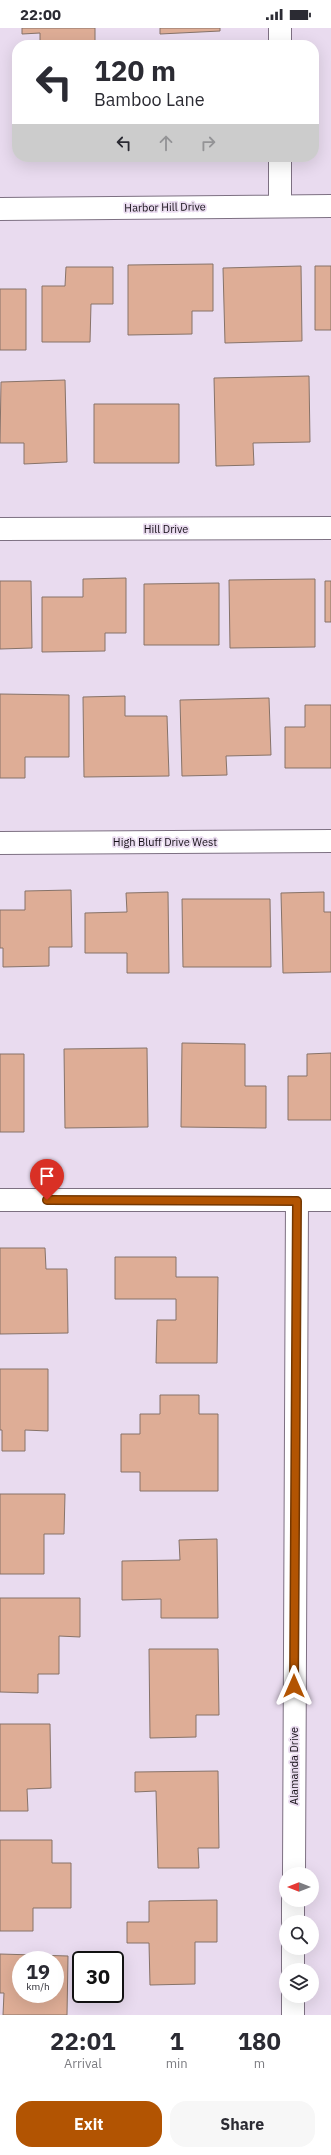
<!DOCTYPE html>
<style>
:root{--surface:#fff;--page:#f7f7f7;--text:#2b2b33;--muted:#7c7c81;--accent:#b25402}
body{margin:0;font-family:"IBM Plex Sans",sans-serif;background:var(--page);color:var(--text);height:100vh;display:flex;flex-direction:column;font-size:15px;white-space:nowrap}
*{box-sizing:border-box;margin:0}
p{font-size:13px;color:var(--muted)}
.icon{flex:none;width:22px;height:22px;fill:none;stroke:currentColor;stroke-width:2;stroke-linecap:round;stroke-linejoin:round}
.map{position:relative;height:1987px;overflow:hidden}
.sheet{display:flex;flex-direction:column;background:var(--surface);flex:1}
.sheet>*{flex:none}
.top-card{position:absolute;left:12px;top:12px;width:307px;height:122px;border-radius:16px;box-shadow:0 4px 16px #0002;background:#fff;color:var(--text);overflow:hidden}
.needle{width:26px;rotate:270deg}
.controls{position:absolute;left:279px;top:1839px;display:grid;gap:8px}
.controls a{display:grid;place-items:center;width:40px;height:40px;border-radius:50%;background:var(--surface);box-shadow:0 4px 16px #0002;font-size:20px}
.speed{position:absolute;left:12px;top:1923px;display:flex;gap:8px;font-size:20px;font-weight:700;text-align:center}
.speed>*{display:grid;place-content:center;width:52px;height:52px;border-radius:50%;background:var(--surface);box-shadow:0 4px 16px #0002;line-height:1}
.speed small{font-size:10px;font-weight:400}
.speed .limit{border:2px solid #111;border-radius:6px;background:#fff;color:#111}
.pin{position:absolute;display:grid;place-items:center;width:34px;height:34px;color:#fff;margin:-41px -17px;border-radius:50% 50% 50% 0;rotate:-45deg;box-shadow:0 0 4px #0007}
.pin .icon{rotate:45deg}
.me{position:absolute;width:44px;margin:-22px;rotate:0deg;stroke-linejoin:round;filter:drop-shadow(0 0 3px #0008)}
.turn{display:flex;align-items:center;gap:14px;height:84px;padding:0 16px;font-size:18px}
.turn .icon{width:52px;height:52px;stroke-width:2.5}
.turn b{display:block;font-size:28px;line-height:34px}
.lanes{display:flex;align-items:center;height:38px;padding:0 16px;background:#0003;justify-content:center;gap:20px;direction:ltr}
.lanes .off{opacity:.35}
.eta{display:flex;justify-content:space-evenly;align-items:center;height:68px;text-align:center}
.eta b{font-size:24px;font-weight:700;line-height:28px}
.primary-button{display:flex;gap:8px;margin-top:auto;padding:8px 16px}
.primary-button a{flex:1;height:46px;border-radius:16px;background:var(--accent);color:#fff;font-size:16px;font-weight:700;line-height:46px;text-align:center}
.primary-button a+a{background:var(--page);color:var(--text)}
.status{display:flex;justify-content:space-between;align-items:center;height:28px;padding:0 20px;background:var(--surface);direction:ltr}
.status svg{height:11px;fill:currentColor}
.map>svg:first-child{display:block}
</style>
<div class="status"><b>22:00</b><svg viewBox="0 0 49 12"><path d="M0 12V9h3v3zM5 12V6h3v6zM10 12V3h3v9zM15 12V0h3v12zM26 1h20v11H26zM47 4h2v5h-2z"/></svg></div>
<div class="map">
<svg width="331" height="1987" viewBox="0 0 331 1987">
<rect width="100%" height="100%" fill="#e9dbef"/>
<path fill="#dead96" stroke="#877369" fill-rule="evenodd" d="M22,0h73v17h-55v-12l-18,1z
M160,0h60v3l-60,3z
M213,236v47h-21v23l-64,1v-70z
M301,238l1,75 -77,2 -2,-75z
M315,238h16v64h-16z
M66,239h47v37h-22l-1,38h-48v-56h23z
M0,261h26v61h-26z
M309,348l1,66 -57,1 1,22 -38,1 -2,-88z
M65,352l2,82 -43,2v-21h-24l1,-61z
M94,376h85v59h-85z
M126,550v55h-21v18l-63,1v-55h41v-18z
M315,551v68l-85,1 -1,-68z
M0,553h31l1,67 -32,1z
M325,553h6v41h-6z
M219,555v62h-75v-61z
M0,666l69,1v62h-44v21h-25z
M125,668v20h42l2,60 -85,1 -1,-80z
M269,670l2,57 -45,1 1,19 -45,1 -2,-76z
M305,677h26v63h-46v-41h20z
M71,862l1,57h-23v19l-46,1v-19h-3v-38h25v-19z
M168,864l1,81h-42v-20h-42v-40l42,-1 -1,-19z
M324,864v20h7v60l-48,1 -2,-80z
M182,871h88l1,68h-88z
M182,1015l63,1v42h21v42l-85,-1z
M147,1020l1,79 -83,1 -1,-79z
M331,1025v67h-43v-44h19v-22z
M0,1026h24v78h-24z
M0,1220h45l1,21h21l1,64 -68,1z
M115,1229h61v20h42l-1,86h-61l1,-43h19v-21h-61z
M0,1341h48v62l-23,-1v21h-23v-21h-2z
M160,1367h39v19h19v77h-78v-19h-19v-38h19v-20h20z
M0,1466h65l-1,40h-20v40h-44z
M217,1511l1,79h-57v-19l-39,1v-39l58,-1 -1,-20z
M0,1570h80v39l-21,-1v38h-21v19l-38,-1z
M149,1621h69l1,66h-23v22l-46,1z
M0,1696h50l1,64 -24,1 1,22h-28z
M218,1743l1,77h-21l1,20h-41l-2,-77 -21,1v-20z
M0,1812h52v23h19v45h-38v23h-33z
M217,1872v42h-22v42l-45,1 -1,-42h-22v-21h22v-21z
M0,1926l68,2 -1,59h-64l1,-22h-4zM21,1932h34v34h-34z"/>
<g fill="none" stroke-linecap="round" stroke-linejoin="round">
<g stroke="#7d7082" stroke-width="24">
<path id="minor" d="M280,0v17
M280,129v49
M0,181l331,-3
M0,501l331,-1
M0,815l331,-2
M0,1172h331
M294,1846l3,-673
M293,1894v-22
M293,1942v-22
M293,1987v-19"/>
</g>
<use href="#minor" stroke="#fff" stroke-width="22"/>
</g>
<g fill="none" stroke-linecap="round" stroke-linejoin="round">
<g stroke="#743701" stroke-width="10">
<path id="route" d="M47,1172l250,1 -3,485"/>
</g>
<use href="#route" stroke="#b25402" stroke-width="7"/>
</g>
<g text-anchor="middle" stroke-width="3.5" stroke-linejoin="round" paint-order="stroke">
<g font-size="11" fill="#151017" stroke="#e9dbef">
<text transform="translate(165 179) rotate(-1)" y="4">Harbor Hill Drive</text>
<text x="166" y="505">Hill Drive</text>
<text x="165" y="818">High Bluff Drive West</text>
<text transform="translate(294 1738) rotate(-90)" y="4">Alamanda Drive</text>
</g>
</g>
</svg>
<div class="controls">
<a><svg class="needle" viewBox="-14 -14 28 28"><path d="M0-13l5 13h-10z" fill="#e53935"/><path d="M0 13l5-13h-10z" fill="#7c7c81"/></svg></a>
<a><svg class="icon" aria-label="search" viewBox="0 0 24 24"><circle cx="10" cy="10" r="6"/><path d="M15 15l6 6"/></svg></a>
<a><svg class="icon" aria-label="layers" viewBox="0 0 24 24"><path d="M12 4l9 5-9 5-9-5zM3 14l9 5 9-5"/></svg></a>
</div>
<div class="speed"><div>19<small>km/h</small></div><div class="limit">30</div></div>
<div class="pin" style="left:47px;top:1172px;background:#d93025"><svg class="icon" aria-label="arrive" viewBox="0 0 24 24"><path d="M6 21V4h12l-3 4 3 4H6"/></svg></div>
<svg class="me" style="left:294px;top:1658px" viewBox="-20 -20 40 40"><path d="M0-17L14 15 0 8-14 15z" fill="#b25402" stroke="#fff" stroke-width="4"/></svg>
<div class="top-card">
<div class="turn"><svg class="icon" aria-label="left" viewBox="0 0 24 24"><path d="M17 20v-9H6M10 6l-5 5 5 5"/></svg><div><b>120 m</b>Bamboo Lane</div></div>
<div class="lanes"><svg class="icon" aria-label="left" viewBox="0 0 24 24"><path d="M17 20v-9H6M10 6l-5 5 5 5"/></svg><svg class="icon off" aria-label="ahead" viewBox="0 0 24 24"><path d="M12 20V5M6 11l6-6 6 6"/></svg><svg class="icon off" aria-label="right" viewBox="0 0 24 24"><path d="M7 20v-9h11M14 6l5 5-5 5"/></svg></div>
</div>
</div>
<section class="sheet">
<div class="eta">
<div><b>22:01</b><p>Arrival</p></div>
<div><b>1</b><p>min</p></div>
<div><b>180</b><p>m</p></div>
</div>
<div class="primary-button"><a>Exit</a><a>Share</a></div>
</section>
